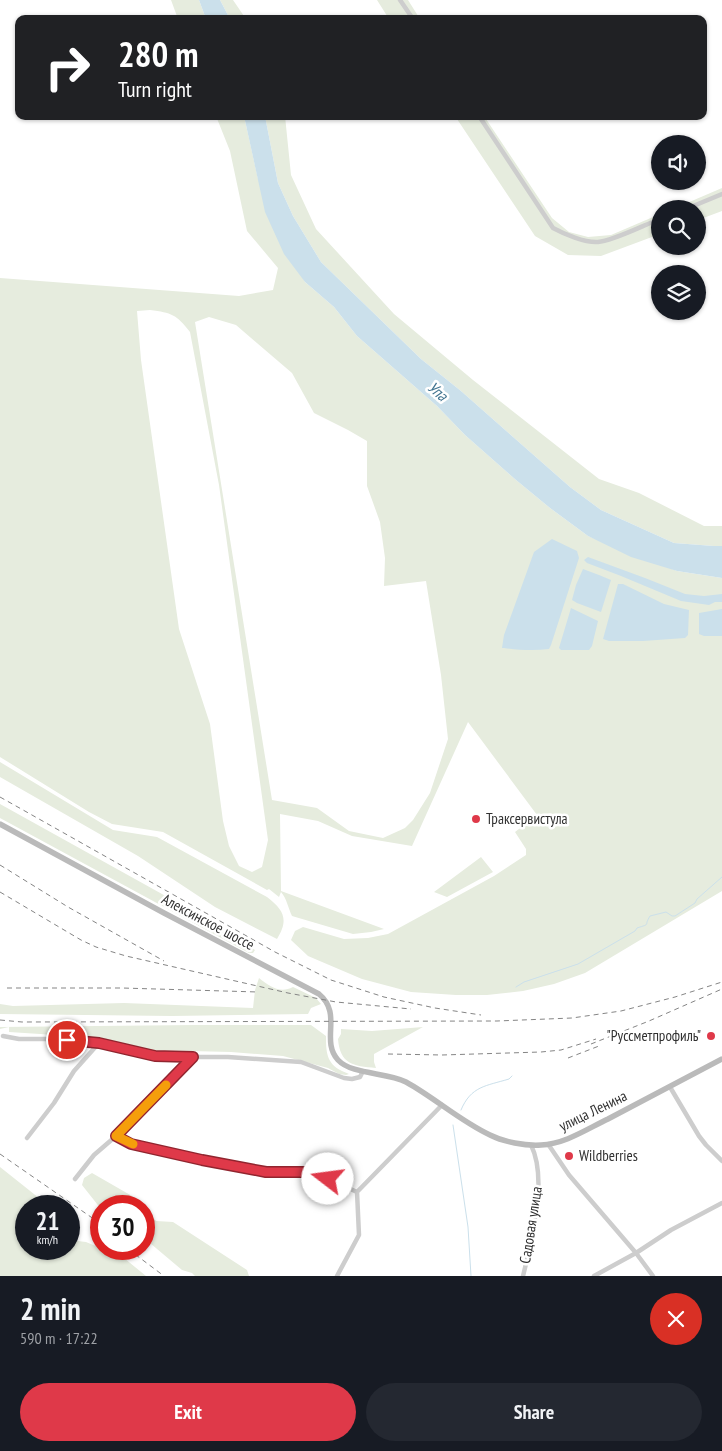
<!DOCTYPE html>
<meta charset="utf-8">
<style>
:root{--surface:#171b24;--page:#242831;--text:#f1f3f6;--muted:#9ea1a6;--accent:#df3949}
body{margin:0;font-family:"PT Sans Narrow",sans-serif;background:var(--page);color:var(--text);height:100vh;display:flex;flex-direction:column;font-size:19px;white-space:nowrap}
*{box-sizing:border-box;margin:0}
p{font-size:16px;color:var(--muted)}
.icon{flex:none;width:28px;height:28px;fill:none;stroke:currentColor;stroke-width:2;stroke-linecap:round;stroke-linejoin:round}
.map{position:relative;height:1276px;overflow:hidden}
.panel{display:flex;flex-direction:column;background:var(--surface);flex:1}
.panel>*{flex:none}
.hud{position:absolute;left:15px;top:15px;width:692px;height:105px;border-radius:10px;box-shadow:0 1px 4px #0004;background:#202124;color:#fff;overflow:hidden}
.tools{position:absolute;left:651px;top:135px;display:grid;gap:10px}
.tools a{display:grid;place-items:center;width:55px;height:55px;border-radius:50%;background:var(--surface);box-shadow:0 1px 4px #0004;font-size:25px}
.speed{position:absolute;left:15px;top:1195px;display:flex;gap:10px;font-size:25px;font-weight:700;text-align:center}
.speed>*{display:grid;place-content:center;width:65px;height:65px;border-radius:50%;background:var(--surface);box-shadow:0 1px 4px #0004;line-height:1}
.speed small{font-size:12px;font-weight:400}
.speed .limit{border:8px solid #d22;background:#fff;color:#111}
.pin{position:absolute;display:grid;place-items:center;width:42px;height:42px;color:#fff;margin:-21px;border:2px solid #fff;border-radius:50%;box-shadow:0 1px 5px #0007}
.me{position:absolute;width:55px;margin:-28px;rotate:285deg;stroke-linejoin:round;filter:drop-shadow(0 0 4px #0008)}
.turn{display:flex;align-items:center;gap:18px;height:105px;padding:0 20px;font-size:22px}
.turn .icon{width:65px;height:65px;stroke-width:2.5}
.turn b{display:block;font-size:35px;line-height:42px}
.round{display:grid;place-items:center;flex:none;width:52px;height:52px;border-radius:26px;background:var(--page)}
.head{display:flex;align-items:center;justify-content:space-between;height:85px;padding:0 20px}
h1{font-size:30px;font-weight:800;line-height:38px}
.cta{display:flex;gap:10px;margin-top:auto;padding:10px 20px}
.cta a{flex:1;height:58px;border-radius:30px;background:var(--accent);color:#fff;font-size:20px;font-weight:800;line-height:58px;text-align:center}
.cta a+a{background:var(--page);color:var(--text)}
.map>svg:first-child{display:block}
</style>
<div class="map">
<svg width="722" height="1276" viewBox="0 0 722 1276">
<rect width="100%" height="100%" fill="#fff"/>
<path fill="#e6ecde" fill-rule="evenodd" d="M171,0h28l7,19h-28z
M220,0h13l13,19h-16z
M377,0h31l12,19h-31z
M216,116h28l14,63 47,103 29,25 23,29 80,70 28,29 51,45 34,28 38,28 89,35 45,7v313l-137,82 -31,11 -31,7 -36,4h-31l-45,-3 -49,-13 -54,-23 -17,-16 4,-9 8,-4 41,12 24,-1 20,-4 106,-58 32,-21v-6l-11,-17 22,-17 -69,-93 -56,124 -60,-10 -34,-15 -38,-7 1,77 103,38 -13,3 -18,2 -61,-18c-4,-8 -5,-17 -11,-24l-2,5 -10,-8 -2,1 -104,-58 -51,-8 -23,-12 -89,-55v-479l239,18 34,-6 5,-22 -31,-37 -17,-80zM150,310c22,3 26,4 40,22l29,153 49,355 -6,27 -10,5 -13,-6 -10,-20 -6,-25 -13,-97 -31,-95 -38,-269 -4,-49zM209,317l27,8 56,48 22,40 34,17 19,11v45l13,36 5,36 -1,28 42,-5 15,94 7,64 -18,54 -17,27 -8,8 -22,10 -34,-7 -32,-23 -45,-8 -77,-478z
M265,116h20l6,59 25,54 78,85 79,66 126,99 40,14 65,33h18v20h-8l-40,-3 -73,-33 -31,-23 -109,-96 -40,-32 -100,-97 -28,-46 -15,-33z
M455,116h29l68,102 17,14 19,5 23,-2 49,-21v20l-59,22 -33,-1 -33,-19z
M722,188v23l-24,9v-11h-25z
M0,762l113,68 44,7 110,60c17,13 22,23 10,42l-62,-32 -77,-51 -138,-79z
M0,804l198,110 57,36 -2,3h-4l-249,-135z
M481,857l12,15 -46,25 -13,-5z
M259,978c10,8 21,16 34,9l23,11 5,6 -10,4 -3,6 -136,2 -172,-2v-10l13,2 111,-3 129,5 2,-18z
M195,1025h116l15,11c0,14 0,28 16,35 2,1 5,2 7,3l-3,1 -7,-1 -11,-6 -45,-12 -52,-4 -82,-2 -47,-12 -93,-6v-5l-9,2v-2z
M423,1027l-49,27v8l2,6c-23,-2 -36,-4 -38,-29l3,-5v-5l31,2z
M0,1167l44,35 -1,4h-17v43h43v-9l17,2 38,16 22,18h-146z
M92,1173l40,23 10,10h-41v3l-19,-24 2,-7z
M144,1208l12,13 17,1 74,48 2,6h-54l-3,-3 -10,-3 -38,-32z"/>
<path fill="#cbe0eb" d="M199,0h21l10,19h-24z
M244,116h21l13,67 15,33 28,46 100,97 40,32 109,96 31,23 73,33 40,3h8v32l-45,-7 -46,-14 -43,-21 -38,-28 -34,-28 -51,-45 -28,-29 -80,-70 -23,-29 -29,-25 -21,-28 -19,-42z
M552,539l25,12 2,7 -28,87 -2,4c-15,2 -31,1 -45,-1h-2l2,-13 30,-83z
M588,557l57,21 40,16 19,2 18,-2v8h-7l-6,3 -28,-4 -60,-25 -34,-13 -3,-3z
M583,569l16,6 12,5 -10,32 -24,-9 -5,-3 4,-15z
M618,584h5l41,20 25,6 -1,25 -3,3 -42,3h-34l-6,-2z
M571,608l27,13 -6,25 -3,4h-28l-2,-2z
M722,609v27h-18l-5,-2v-21z"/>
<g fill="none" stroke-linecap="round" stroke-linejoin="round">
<path stroke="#cbe0eb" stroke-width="1" d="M516,987l8,-5 54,-18 57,-33 2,-3c15,-5 6,-1 13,-12l16,-4 6,4h3l20,-13 2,-4 25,-22
M461,1110c10,-24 25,-24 48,-31l3,-3
M453,1125l15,102 3,49"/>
<path stroke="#cdcdcd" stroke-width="4.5" d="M400,0l13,19
M479,116l74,112c11,6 32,15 45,14 15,-1 46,-17 62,-23
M686,209l36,-15
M3,1036l16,3h26l54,4 56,13 26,1h47l73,5 43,16 8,1 8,-2 3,-6
M670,1087l29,49 7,9 16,16
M116,1136l15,8 71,16 64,12h48l43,20
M27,1138l27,-35 20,-32 25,-28
M548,1144l21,31 67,78 17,23
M75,1179l19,-24 22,-19 77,-79
M337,1276l22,-41 -2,-43 85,-87
M523,1276c9,-36 25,-97 8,-131
M594,1276l42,-23 35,-23 51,-27"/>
<path stroke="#bababa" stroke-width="5.5" d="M0,824l164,89 155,81c24,20 1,46 19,66 14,15 49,12 68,22 29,16 54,39 84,53 14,7 35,11 51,10 24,-1 46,-16 67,-26 38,-20 76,-40 114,-60"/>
<path stroke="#858585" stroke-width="1" stroke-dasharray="5 4" stroke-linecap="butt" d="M0,797l275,155 56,28 53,17 51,11 46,7
M0,865l68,42 96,54
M0,892l81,48 15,7 30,9 162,37 48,9 75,7
M7,988h115l136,4
M0,1020l22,2 475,-1 75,-3 49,-7 54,-14 47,-15
M591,1044l58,-23 73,-32
M388,1054l54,1 99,-3 20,-2 35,-11
M568,1058l31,-12
M0,1154l101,70
M128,1249l36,27"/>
</g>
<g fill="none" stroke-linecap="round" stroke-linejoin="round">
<g stroke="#91252f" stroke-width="12">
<path id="route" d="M67,1040l32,3 56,13 38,1 -77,79 15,8 71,16 64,12h48l14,7"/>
</g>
<use href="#route" stroke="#df3949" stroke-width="9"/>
<path stroke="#f59e0b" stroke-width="9" d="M133,1144l-17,-8 50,-51"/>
</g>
<g fill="#df3949" stroke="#fff" stroke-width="2">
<circle cx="476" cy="819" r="5"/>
<circle cx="711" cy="1036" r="5"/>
<circle cx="569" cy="1156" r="5"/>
</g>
<g text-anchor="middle" stroke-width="5" stroke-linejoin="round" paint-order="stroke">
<g font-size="15" fill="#303030" stroke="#fff" text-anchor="start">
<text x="486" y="824">Траксервистула</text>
<text x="701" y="1041" text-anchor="end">"Руссметпрофиль"</text>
<text x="579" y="1161">Wildberries</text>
</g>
<g font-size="15" fill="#303030" stroke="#fff">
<text transform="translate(208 922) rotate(28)" y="5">Алексинское шоссе</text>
<text transform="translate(593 1111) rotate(-26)" y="5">улица Ленина</text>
<text transform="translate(531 1225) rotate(-81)" y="5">Садовая улица</text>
</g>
<g font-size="16" font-style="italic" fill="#40738f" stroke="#fff">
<text transform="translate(438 391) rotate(41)" y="6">Упа</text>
</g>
</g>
</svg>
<div class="tools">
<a><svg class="icon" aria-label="sound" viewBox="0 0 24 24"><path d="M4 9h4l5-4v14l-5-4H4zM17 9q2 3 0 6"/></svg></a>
<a><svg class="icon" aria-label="search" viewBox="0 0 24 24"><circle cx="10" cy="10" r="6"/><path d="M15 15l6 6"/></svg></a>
<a><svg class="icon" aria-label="layers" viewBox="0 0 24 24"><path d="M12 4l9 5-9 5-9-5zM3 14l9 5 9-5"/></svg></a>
</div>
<div class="speed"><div>21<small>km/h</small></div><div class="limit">30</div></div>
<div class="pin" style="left:67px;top:1040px;background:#d93025"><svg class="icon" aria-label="arrive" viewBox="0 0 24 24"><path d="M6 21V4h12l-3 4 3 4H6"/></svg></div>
<svg class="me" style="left:328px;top:1179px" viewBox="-20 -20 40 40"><circle r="19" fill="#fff"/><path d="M0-13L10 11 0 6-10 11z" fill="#df3949"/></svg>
<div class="hud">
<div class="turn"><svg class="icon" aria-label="right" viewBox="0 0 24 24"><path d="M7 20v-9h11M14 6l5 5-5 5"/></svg><div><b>280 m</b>Turn right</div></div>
</div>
</div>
<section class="panel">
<div class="head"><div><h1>2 min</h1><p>590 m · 17:22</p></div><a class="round" style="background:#d93025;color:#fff"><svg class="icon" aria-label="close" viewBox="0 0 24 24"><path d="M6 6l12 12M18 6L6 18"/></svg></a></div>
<div class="cta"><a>Exit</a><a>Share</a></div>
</section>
